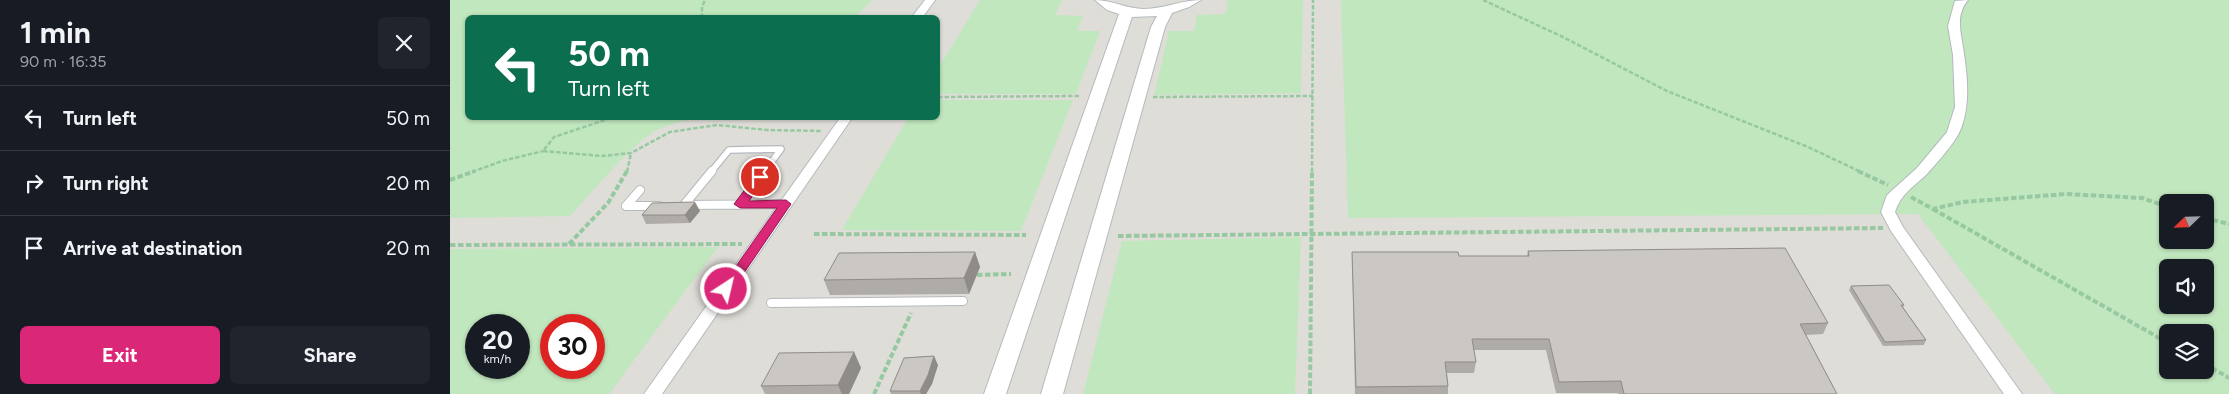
<!DOCTYPE html>
<meta charset="utf-8">
<style>
:root{--surface:#171b24;--page:#20242c;--text:#f1f3f6;--muted:#9ea1a6;--line:#363941;--accent:#db2777}
body{margin:0;font-family:Figtree,sans-serif;background:var(--page);color:var(--text);height:100vh;display:flex;flex-direction:column;font-size:19px;white-space:nowrap}
*{box-sizing:border-box;margin:0}
p{font-size:16px;color:var(--muted)}
.icon{flex:none;width:28px;height:28px;fill:none;stroke:currentColor;stroke-width:2;stroke-linecap:round;stroke-linejoin:round}
.map{position:relative;flex:1;overflow:hidden}
.details{display:flex;flex-direction:column;background:var(--surface);width:450px}
.details>*{flex:none}
.top-card{position:absolute;left:15px;top:15px;width:475px;height:105px;border-radius:8px;box-shadow:0 1px 4px #0004;background:#0b6e4f;color:#fff;overflow:hidden}
.needle{width:32px;rotate:247deg}
.controls{position:absolute;left:1709px;top:194px;display:grid;gap:10px}
.controls a{display:grid;place-items:center;width:55px;height:55px;border-radius:8px;background:var(--surface);box-shadow:0 1px 4px #0004;font-size:25px}
.speed{position:absolute;left:15px;top:314px;display:flex;gap:10px;font-size:25px;font-weight:700;text-align:center}
.speed>*{display:grid;place-content:center;width:65px;height:65px;border-radius:50%;background:var(--surface);box-shadow:0 1px 4px #0004;line-height:1}
.speed small{font-size:12px;font-weight:400}
.speed .limit{border:8px solid #d22;background:#fff;color:#111}
.pin{position:absolute;display:grid;place-items:center;width:42px;height:42px;color:#fff;margin:-21px;border:2px solid #fff;border-radius:50%;box-shadow:0 1px 5px #0007}
.me{position:absolute;width:55px;margin:-28px;rotate:35deg;stroke-linejoin:round;filter:drop-shadow(0 0 4px #0008)}
.turn{display:flex;align-items:center;gap:18px;height:105px;padding:0 20px;font-size:22px}
.turn .icon{width:65px;height:65px;stroke-width:2.5}
.turn b{display:block;font-size:35px;line-height:42px}
.round{display:grid;place-items:center;flex:none;width:52px;height:52px;border-radius:8px;background:var(--page)}
.headline{display:flex;align-items:center;justify-content:space-between;height:85px;padding:0 20px}
h1{font-size:30px;font-weight:700;line-height:38px}
.primary-button{display:flex;gap:10px;margin-top:auto;padding:10px 20px}
.primary-button a{flex:1;height:58px;border-radius:8px;background:var(--accent);color:#fff;font-size:20px;font-weight:700;line-height:58px;text-align:center}
.primary-button a+a{background:var(--page);color:var(--text)}
ul{padding:0;list-style:none}
li{display:flex;align-items:center;gap:15px;height:65px;padding:0 20px;border-top:1px solid var(--line)}
li div{flex:1}
li b{display:block;font-size:19px}
li em{font-style:normal}
main{display:flex;flex:1;min-height:0}
.map>svg:first-child{display:block}
</style>
<main>
<section class="details">
<div class="headline"><div><h1>1 min</h1><p>90 m · 16:35</p></div><a class="round"><svg class="icon" aria-label="close" viewBox="0 0 24 24"><path d="M6 6l12 12M18 6L6 18"/></svg></a></div>
<ul>
<li><svg class="icon" aria-label="left" viewBox="0 0 24 24"><path d="M17 20v-9H6M10 6l-5 5 5 5"/></svg><div><b>Turn left</b></div><em>50 m</em></li>
<li><svg class="icon" aria-label="right" viewBox="0 0 24 24"><path d="M7 20v-9h11M14 6l5 5-5 5"/></svg><div><b>Turn right</b></div><em>20 m</em></li>
<li><svg class="icon" aria-label="arrive" viewBox="0 0 24 24"><path d="M6 21V4h12l-3 4 3 4H6"/></svg><div><b>Arrive at destination</b></div><em>20 m</em></li>
</ul>
<div class="primary-button"><a>Exit</a><a>Share</a></div>
</section>
<div class="map">
<svg width="1779" height="394" viewBox="0 0 1779 394">
<rect width="100%" height="100%" fill="#eeebe3"/>
<path fill="#dfddd7" fill-rule="evenodd" d="M0,0h952l766,202v38h37l24,154h-1779zM18,18h470v100h-470zM1718,268h37v37h-37zM26,325h43v43h-43zM101,325h43v43h-43zM1718,332h37v38h-37z"/>
<path fill="#c1e7be" fill-rule="evenodd" d="M0,0h423l-20,18h-385v100h235c-17,2 -32,5 -48,13 -25,14 -63,62 -85,85l-120,2z
M530,0h82l-7,15 28,1 -6,15h23l-24,63h-138v-25z
M778,0h75l-2,93 -147,2 15,-64h25l3,-16 28,-1z
M891,0h888v394h-174l-137,-180 -570,4zM1718,202h37v38h-37zM1718,268h37v37h-37zM1718,332h37v38h-37z
M488,100h135l-52,131 -179,-1 66,-112h30z
M851,237l-6,157h-212l39,-153z
M268,247l-109,147h-159v-145zM26,325h43v43h-43zM101,325h43v43h-43z"/>
<g fill="none" stroke-linecap="round" stroke-linejoin="round">
<g stroke="#b5b9be" stroke-width="8">
<path id="service-far1" d="M261,172l18,-22 52,-1 -17,23"/>
</g>
<g stroke="#b5b9be" stroke-width="10">
<path id="service" d="M190,190l-14,16h33
M234,205l28,-34
M237,205l99,-1
M290,205l25,-34
M321,303l192,-2"/>
</g>
<g stroke="#b5b9be" stroke-width="2">
<path id="minor" d="M475,0h10l-13,18h-11z
M1518,0c-14,17 -6,35 -4,54 4,25 6,57 -5,79 -6,12 -24,32 -33,42 -13,12 -26,20 -31,37l8,15 119,167h-18l-113,-163 -10,-19 6,-17 30,-27 30,-36 8,-25 -2,-52 -5,-29 7,-25z
M390,118h12l-190,276h-18z"/>
</g>
<g stroke="#b5b9be" stroke-width="2">
<path id="tertiary" d="M645,0c18,0 31,9 49,9 20,0 37,-9 57,-9l-12,7 -17,6 -7,14 -102,367h-22l110,-367 6,-11 -25,1 -126,377h-22l135,-380 -12,-4z"/>
</g>
<path stroke="#96c9a1" stroke-width="2.5" stroke-dasharray="4.5 2" stroke-linecap="butt" d="M1033,0l80,37 104,54 141,56 53,25
M252,18v-11l3,-7
M488,97l141,-1
M703,97l160,-1
M161,118l-57,19 -11,14 59,5 29,-3 39,-21 47,-7 50,5 55,1
M22,172l30,-11 41,-10
M177,172l4,-19
M862,172l1,-172"/>
<path stroke="#96c9a1" stroke-width="4" stroke-dasharray="5.5 2.5" stroke-linecap="butt" d="M1408,171l30,14
M0,180l25,-9
M1461,197l22,12 30,-7 103,-8 76,4 26,9
M1483,209l235,134
M1755,218l24,6
M364,234l212,1
M668,236l765,-8
M119,244l39,-41 19,-32
M0,245l292,-1
M527,275l34,-1
M1755,364l24,14
M424,394l37,-81
M860,394l2,-223"/>
<use href="#service-far1" stroke="#fff" stroke-width="5.5"/>
<use href="#service" stroke="#fff" stroke-width="8"/>
<use href="#minor" fill="#fff" fill-rule="evenodd"/>
<use href="#tertiary" fill="#fff" fill-rule="evenodd"/>
</g>
<path fill="#afaba7" d="M250,211l-10,12 -44,1 -4,-9z
M1078,251l300,72 -5,11 -17,1 31,59h-219v-1h-62l-10,-43h-72l2,12 -2,11h-27l1,13v8h-93l-3,-142 107,4h68z
M525,252l5,15 -11,27 -139,1 -6,-15z
M1401,286l53,19 -1,2 23,33 -2,5 -41,1 -34,-56z
M404,352l7,16 -12,26h-84l-4,-8z
M488,365l-6,19 -6,10h-35l-1,-3z"/>
<path fill="#8e8b88" d="M245,202l5,9 -10,12 -5,-8z
M525,252l5,15 -11,27 -5,-16z
M404,352l7,16 -12,26h-7l-4,-9z
M484,356l4,9 -6,19 -6,10h-5l-1,-3z"/>
<path fill="#cbc7c2" stroke="#8e8b88" d="M245,202l-10,13h-43l10,-12z
M1335,248l43,75 -28,1 37,70h-213l-3,-13 -62,1 -10,-43h-77l4,23h-31l3,24 -92,1 -4,-135h106l1,4h70l-1,-5z
M525,252l-11,26 -140,2 15,-27z
M1439,285l15,20h-3l25,35 -41,2 -34,-56z
M404,352l-16,33 -77,1 18,-33z
M484,356l-6,19 -8,16h-30l14,-33z"/>
<path fill="#db2777" stroke="#8e194d" d="M310,174l6,3 -17,24 37,-1 5,4 -60,88h-9l-2,-3 2,-3 55,-78h-37l-6,-4 22,-29z"/>
</svg>
<div class="controls">
<a><svg class="needle" viewBox="-14 -14 28 28"><path d="M0-13l5 13h-10z" fill="#e53935"/><path d="M0 13l5-13h-10z" fill="#9ea1a6"/></svg></a>
<a><svg class="icon" aria-label="sound" viewBox="0 0 24 24"><path d="M4 9h4l5-4v14l-5-4H4zM17 9q2 3 0 6"/></svg></a>
<a><svg class="icon" aria-label="layers" viewBox="0 0 24 24"><path d="M12 4l9 5-9 5-9-5zM3 14l9 5 9-5"/></svg></a>
</div>
<div class="speed"><div>20<small>km/h</small></div><div class="limit">30</div></div>
<div class="pin" style="left:310px;top:177px;background:#d93025"><svg class="icon" aria-label="arrive" viewBox="0 0 24 24"><path d="M6 21V4h12l-3 4 3 4H6"/></svg></div>
<svg class="me" style="left:276px;top:289px" viewBox="-20 -20 40 40"><circle r="17" fill="#db2777" stroke="#fff" stroke-width="3"/><path d="M0-11L8 9 0 5-8 9z" fill="#fff"/></svg>
<div class="top-card">
<div class="turn"><svg class="icon" aria-label="left" viewBox="0 0 24 24"><path d="M17 20v-9H6M10 6l-5 5 5 5"/></svg><div><b>50 m</b>Turn left</div></div>
</div>
</div>
</main>
